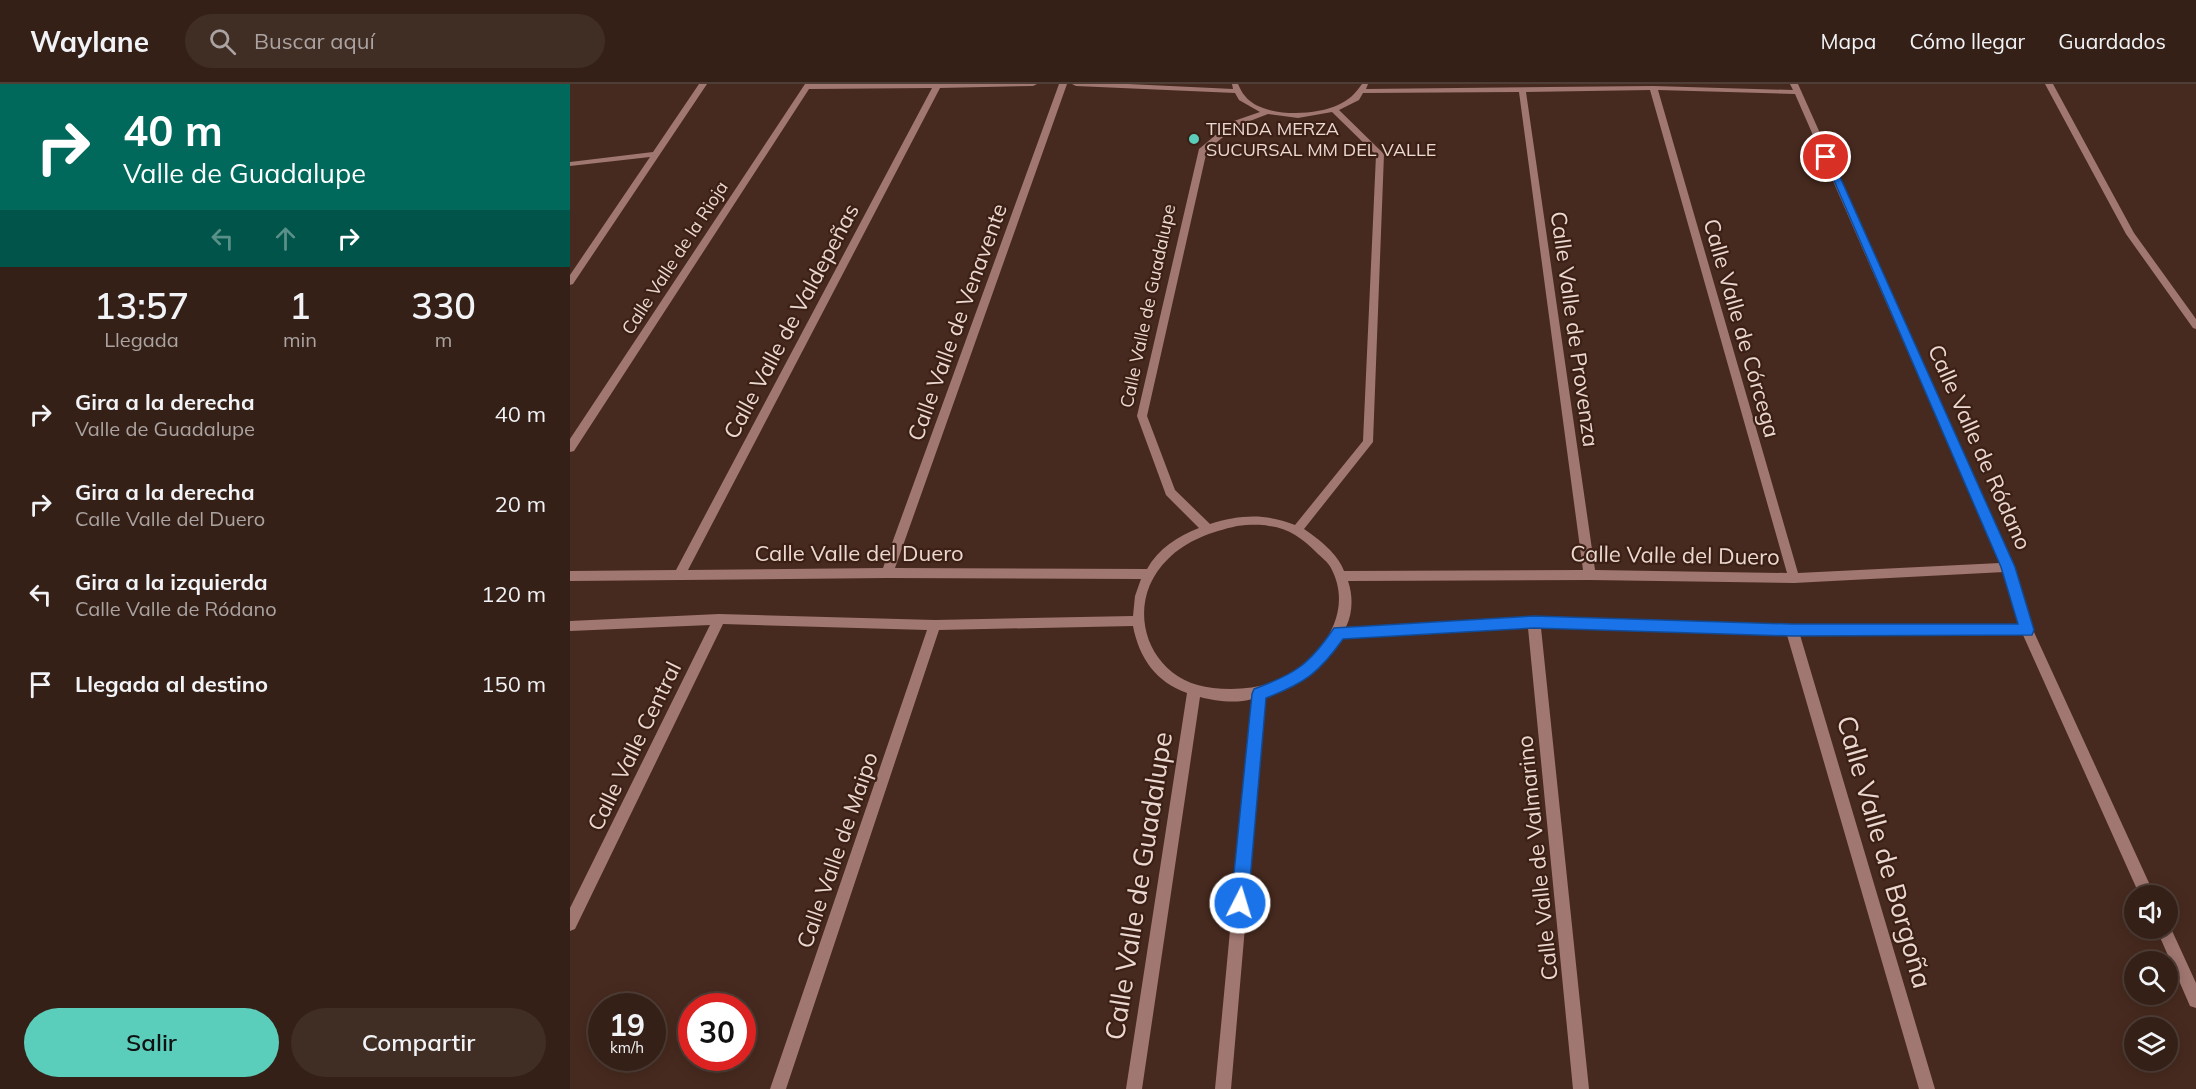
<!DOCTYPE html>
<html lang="es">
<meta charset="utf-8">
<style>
:root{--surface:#352017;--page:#402d24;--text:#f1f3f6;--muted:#aaa3a1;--line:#4f3e36;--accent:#5bcebb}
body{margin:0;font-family:Mulish,sans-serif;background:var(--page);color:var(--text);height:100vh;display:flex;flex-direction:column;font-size:22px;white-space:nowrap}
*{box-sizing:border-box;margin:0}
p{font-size:20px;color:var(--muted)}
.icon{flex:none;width:33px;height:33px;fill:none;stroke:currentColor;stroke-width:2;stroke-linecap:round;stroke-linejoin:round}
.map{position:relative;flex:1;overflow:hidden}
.panel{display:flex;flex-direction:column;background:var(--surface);width:570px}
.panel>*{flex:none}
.guide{background:#00695c;color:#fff;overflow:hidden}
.fabs{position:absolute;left:1554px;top:801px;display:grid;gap:12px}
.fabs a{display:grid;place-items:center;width:54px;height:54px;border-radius:50%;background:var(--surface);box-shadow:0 3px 15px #0003,0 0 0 2px var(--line);font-size:30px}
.speed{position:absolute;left:18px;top:909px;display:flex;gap:12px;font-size:30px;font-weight:700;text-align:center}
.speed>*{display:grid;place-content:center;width:78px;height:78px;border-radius:50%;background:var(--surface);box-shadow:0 3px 15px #0003,0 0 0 2px var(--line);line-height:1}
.speed small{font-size:15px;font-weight:400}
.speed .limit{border:9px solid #d22;background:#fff;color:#111}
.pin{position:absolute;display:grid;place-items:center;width:51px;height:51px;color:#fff;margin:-26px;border:3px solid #fff;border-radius:50%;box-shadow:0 2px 6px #0007}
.me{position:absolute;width:66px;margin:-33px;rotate:5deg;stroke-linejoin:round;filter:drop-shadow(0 0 4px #0008)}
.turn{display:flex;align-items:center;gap:21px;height:126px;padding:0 24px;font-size:27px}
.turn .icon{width:78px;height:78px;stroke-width:2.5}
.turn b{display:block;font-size:42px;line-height:51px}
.lanes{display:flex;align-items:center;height:57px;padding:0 24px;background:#0003;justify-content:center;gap:30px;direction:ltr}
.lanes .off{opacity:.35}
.eta{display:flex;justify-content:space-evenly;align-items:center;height:102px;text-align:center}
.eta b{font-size:36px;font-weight:600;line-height:42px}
.primary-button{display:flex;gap:12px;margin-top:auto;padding:12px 24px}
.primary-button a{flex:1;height:69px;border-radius:36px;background:var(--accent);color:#111;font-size:24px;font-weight:600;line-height:69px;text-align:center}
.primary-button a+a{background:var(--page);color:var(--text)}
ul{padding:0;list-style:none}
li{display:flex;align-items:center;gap:18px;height:90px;padding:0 24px}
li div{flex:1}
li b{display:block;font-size:22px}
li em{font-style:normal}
header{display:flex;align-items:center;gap:36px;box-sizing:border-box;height:84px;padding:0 30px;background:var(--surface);border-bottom:2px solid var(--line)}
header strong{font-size:28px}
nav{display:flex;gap:33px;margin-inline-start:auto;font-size:21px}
.search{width:420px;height:54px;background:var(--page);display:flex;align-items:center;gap:15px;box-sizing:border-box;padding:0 21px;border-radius:33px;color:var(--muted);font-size:22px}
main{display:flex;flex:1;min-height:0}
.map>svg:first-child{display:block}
</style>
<header>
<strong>Waylane</strong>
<div class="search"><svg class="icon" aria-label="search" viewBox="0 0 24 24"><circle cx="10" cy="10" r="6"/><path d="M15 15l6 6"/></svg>Buscar aquí</div>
<nav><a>Mapa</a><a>Cómo llegar</a><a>Guardados</a></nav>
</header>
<main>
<section class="panel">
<div class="guide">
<div class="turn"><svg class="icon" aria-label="right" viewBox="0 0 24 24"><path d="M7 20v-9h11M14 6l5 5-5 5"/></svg><div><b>40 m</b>Valle de Guadalupe</div></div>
<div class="lanes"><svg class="icon off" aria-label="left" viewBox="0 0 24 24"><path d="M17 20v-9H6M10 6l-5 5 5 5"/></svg><svg class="icon off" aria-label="ahead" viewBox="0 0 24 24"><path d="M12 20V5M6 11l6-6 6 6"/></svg><svg class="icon" aria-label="right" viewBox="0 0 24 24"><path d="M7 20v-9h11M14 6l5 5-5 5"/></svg></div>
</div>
<div class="eta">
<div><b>13:57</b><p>Llegada</p></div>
<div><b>1</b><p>min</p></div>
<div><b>330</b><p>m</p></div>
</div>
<ul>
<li><svg class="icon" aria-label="right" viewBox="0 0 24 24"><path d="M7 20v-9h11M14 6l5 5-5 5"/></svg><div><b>Gira a la derecha</b><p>Valle de Guadalupe</p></div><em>40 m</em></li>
<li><svg class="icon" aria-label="right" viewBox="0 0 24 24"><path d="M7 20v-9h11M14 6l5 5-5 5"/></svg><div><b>Gira a la derecha</b><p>Calle Valle del Duero</p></div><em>20 m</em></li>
<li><svg class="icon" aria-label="left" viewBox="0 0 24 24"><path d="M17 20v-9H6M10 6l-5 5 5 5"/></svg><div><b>Gira a la izquierda</b><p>Calle Valle de Ródano</p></div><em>120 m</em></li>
<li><svg class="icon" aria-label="arrive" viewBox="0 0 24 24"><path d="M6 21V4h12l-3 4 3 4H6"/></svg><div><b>Llegada al destino</b></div><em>150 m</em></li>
</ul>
<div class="primary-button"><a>Salir</a><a>Compartir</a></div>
</section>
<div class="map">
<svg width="1626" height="1005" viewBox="0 0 1626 1005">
<rect width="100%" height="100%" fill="#472a1f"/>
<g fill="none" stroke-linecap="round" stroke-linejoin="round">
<path fill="#a17771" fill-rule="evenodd" d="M129,0h8l-134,200 -3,1v-10l80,-118 -80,9v-4l83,-10z
M235,0h232l-4,2 -93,2 -252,482 195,-2 176,-484h8l-172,484 252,1c11,-20 31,-33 52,-41l-33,-33 -29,-79 62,-267 32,-27 29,-10 -21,-12 -4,-7 -159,-7 -4,-2h56l105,5 -1,-5h6c2,4 4,9 7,12 17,22 70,20 93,9 11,-5 17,-11 24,-21h6l-2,5 287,-3 140,4 -3,-6h8l216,483 19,63 122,266h-15l-117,-261h-223l135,454h-16l-132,-454 -246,-7 48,461h-16l-45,-461 -188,10c-15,29 -44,49 -75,58l-34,393h-16l37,-390c-16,5 -37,2 -52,-2l-58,392h-16l61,-396c-31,-11 -48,-35 -54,-67l-194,4 -153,459h-16l157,-459 -204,-6 -148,305 -5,2v-23l140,-283 -140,6v-10l149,-7 216,6 198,-4 2,-20 6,-17 -254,-1 -317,3v-10l106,-1 256,-482 -123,1 -235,362 -4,1v-13zM1080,6l137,483 -192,-3 -69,-478zM1088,6l137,4 205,469 -202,10zM949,8l64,478 -239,1c-6,-17 -25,-32 -40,-42l69,-87 11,-288 -45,-44 20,-10 4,-7zM762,28l44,43 -13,286 -68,84c-29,-12 -56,-10 -85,-1l-35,-34 -28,-74 60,-266 30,-24 31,-12 30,4zM667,442c10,-1 22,-2 32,0 19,2 34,13 47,26 5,5 12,10 15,16 25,47 -13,94 -55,113 -20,8 -42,9 -63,7 -66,-6 -92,-84 -45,-129 19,-19 43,-27 69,-33zM1434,488l15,53h-227l-258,-8 -188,10c7,-14 7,-32 2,-46l242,-1 204,3z
M1475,0h8l81,149 62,86v10l-3,-1 -67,-94z
M1598,838l28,61v25l-6,-2 -34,-78h12z"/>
</g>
<path fill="#1a73e8" stroke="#114b97" stroke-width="1.5" d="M1253,71l8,2 184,410 19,63 -2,5 -240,1 -258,-8 -191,11c-24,34 -38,44 -77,59l-18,205 -2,6 -6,3 -6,-3 -3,-6 21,-209 2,-5c41,-15 55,-24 80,-61l200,-12 258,8h226l-17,-57z"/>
<circle fill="#5bcebb" stroke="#3c2015" stroke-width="2" cx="624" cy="55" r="6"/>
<g text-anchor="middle" stroke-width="4.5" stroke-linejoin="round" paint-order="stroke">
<g font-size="18" fill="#ebd8d1" stroke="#3c2015" text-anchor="start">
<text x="636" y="51">TIENDA MERZA<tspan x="636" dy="21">SUCURSAL MM DEL VALLE</tspan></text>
</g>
<g font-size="18" fill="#ebd8d1" stroke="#3c2015">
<text transform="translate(105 174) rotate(-57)" y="6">Calle Valle de la Rioja</text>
<text transform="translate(578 222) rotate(-78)" y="6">Calle Valle de Guadalupe</text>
</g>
<g font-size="22" fill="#ebd8d1" stroke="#3c2015">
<text transform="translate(221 237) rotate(-62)" y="8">Calle Valle de Valdepeñas</text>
<text transform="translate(387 238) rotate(-70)" y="8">Calle Valle de Venavente</text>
<text transform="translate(1172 244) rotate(74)" y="8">Calle Valle de Córcega</text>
<text transform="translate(1005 245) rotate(82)" y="8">Calle Valle de Provenza</text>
<text transform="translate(1410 363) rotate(66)" y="8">Calle Valle de Ródano</text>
<text x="289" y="477">Calle Valle del Duero</text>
<text transform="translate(1105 471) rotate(1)" y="8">Calle Valle del Duero</text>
<text transform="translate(64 662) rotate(-64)" y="8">Calle Valle Central</text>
<text transform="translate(267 766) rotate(-71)" y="8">Calle Valle de Maipo</text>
<text transform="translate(967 774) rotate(-96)" y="8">Calle Valle de Valmarino</text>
</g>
<g font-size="27" fill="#ebd8d1" stroke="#3c2015">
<text transform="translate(1314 768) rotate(74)" y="9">Calle Valle de Borgoña</text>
<text transform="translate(569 802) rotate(-81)" y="9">Calle Valle de Guadalupe</text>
</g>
</g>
</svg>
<div class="fabs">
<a><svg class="icon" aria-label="sound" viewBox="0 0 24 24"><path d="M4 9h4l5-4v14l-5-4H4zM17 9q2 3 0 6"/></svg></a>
<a><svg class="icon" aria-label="search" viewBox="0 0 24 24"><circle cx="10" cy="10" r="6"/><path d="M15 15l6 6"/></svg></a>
<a><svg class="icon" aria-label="layers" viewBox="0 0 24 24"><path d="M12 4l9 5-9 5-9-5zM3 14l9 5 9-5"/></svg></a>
</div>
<div class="speed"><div>19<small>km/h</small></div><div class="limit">30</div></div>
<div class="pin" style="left:1256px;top:73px;background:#d93025"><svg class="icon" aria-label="arrive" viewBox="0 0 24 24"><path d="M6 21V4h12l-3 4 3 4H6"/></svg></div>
<svg class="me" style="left:670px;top:819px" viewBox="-20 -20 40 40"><circle r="17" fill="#1a73e8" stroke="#fff" stroke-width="3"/><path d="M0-11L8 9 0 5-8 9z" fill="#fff"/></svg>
</div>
</main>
